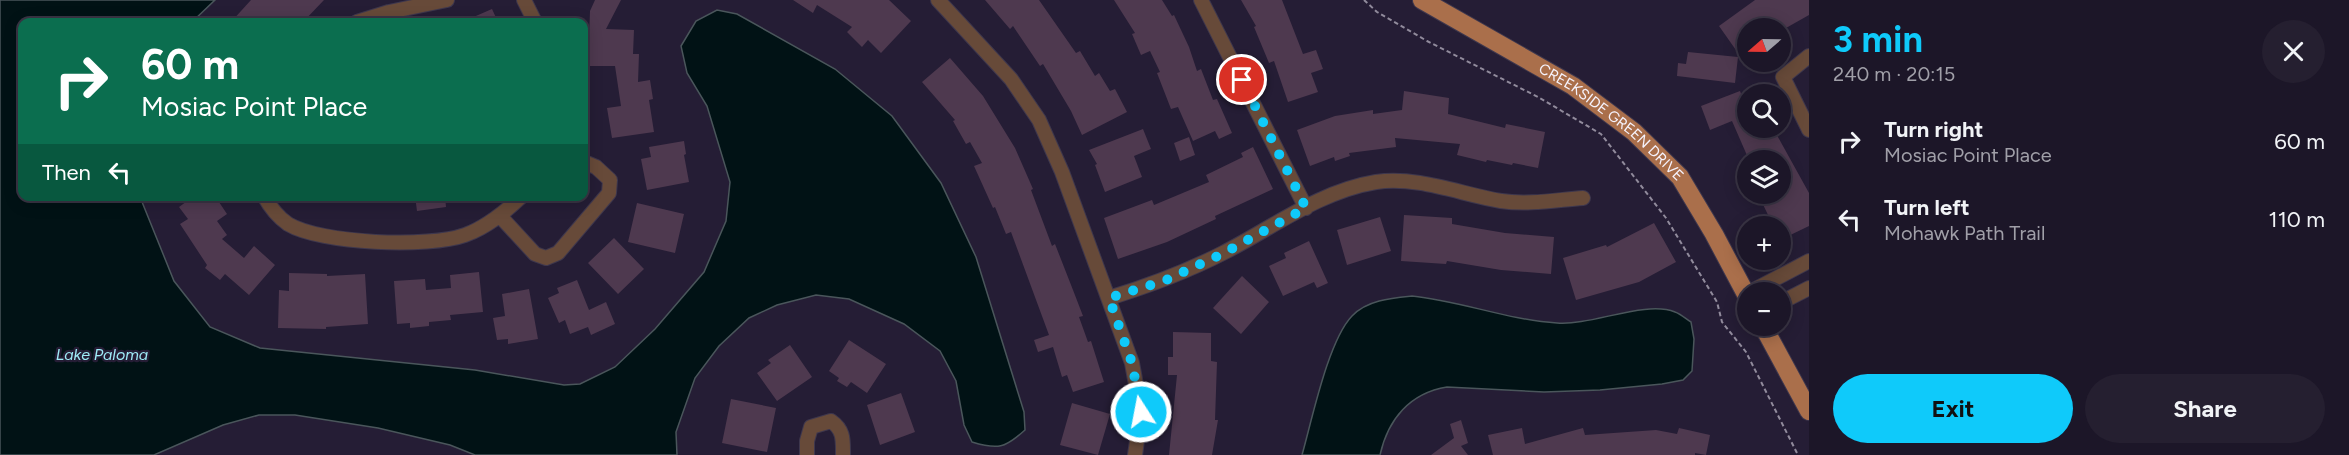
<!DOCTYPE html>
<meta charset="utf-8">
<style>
:root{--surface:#1c1628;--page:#251f30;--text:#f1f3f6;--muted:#a09fa8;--line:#3a3545;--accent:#0fcafa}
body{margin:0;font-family:Figtree,sans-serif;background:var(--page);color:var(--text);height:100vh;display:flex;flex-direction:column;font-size:22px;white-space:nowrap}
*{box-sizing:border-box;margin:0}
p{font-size:20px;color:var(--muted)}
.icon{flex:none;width:33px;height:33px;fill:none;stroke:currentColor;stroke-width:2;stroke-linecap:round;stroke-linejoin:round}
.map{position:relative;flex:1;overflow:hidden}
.drawer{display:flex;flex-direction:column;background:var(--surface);width:540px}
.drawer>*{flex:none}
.top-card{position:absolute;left:18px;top:18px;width:570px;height:183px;border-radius:12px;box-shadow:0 3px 15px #0003,0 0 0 2px var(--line);background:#0b6e4f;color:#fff;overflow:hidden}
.needle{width:39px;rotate:250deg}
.controls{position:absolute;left:1737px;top:18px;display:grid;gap:12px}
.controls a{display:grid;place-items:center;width:54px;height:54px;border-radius:50%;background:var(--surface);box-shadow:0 3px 15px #0003,0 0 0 2px var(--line);font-size:30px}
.pin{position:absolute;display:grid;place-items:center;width:51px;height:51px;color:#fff;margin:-26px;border:3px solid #fff;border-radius:50%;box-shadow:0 2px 6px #0007}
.me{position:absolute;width:66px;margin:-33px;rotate:349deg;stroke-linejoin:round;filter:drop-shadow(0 0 4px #0008)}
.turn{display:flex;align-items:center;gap:21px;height:126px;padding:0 24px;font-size:27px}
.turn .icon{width:78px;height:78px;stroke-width:2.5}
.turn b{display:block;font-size:42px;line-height:51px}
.then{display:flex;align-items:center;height:57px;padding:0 24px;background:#0003;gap:12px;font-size:22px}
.round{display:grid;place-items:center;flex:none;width:63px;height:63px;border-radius:32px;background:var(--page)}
.headline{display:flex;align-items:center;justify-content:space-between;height:102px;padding:0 24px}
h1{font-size:36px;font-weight:700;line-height:45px;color:var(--accent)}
.cta{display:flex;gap:12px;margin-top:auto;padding:12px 24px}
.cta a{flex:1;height:69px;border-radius:36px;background:var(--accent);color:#111;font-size:24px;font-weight:700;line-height:69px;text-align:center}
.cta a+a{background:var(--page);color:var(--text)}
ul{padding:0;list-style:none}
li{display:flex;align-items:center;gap:18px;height:78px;padding:0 24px}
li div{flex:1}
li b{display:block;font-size:22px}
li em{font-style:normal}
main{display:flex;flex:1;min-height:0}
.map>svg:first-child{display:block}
</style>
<main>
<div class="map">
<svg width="1809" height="455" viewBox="0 0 1809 455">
<rect width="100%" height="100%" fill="#251d35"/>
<path fill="#011215" stroke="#4a565b" stroke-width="1.5" d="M0,0h215l-23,22h-170v174l118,1 34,84 36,46 50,21 215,22 89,15 16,-1 35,-17 40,-38 49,-57 22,-51 4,-39 -23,-76 -20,-33 -6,-27 15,-25 21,-11 20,4 98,55 57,47 49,67 35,74 48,155 1,18c-20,18 -27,20 -53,12l-8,-17 -8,-44 -16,-30 -36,-27 -55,-25 -33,-4 -39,10 -28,13 -30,28 -24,32 -19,54 1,23h-202l-25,-10 -72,-17 -83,-13h-36l-36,10 -69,30h-154z
M1412,296c49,5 96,24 145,27 34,3 88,-23 118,-11 6,2 11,7 16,10l3,17 -2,32 -9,9 -21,4 -62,6 -56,2 -97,-5c-37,6 -59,32 -67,68h-78c10,-35 26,-114 50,-139 15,-16 40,-18 60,-20z"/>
<path fill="#4e394f" d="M251,0h73l-21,22h-72z
M595,0h26l-15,29 28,1 -1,24h6l-1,28 12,-2 3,19 -4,1 5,32 -42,6 -5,-30 14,-2 -6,-40h-27l2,-55z
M793,0h96l22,21 -30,32 -13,-13 -6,7 -15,-15 5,-5 -35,-22 -4,8z
M985,0h54l37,53 4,-2 15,25 4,-3 11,18 5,-2 12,23 -45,23 -11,-24 -28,-47 -3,2 -27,-40 -3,3z
M1114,0h48l10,16 2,-1 15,32 8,24 4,-2 12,31 4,-1 15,34 -13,6 -4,-8 -22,10 -15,-34 -7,2 -14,-36 3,-1 -10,-21 -9,4 -9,-21 3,-1z
M1241,0h41l21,54 13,-4 7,19 -12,4 7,19 -30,10 -14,-41 -5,2 -15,-36 2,-1z
M1755,0h54v15l-23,13h-38v18l-8,-9 -2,16 -19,-27z
M492,9l6,13h-36z
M1688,52l50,5 -3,26 -58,-7 1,-13 8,1z
M950,58l33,38 32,52 18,41 -2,1 21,56 3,-2 18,46 10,26 -4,1 9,25 3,-1 13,41 -31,10 -6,-17 -5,2 -9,-30 -15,5 -4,-12 15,-5 -38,-103 -5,2 -11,-27 -2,1 -19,-42 8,-3 -12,-21 -4,2 -13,-23 2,-1 -33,-38z
M1404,91l45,7 -1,16 57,14 1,-4 39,8 -7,36 -25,-5 -1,2 -25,-5 -1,2 -29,-7 3,-11 -65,-6 1,9 -47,6 1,3 -15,5 -1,-4 -24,9 -13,-36 38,-14 38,-6v4l29,-4z
M1740,91l8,21v16h25l36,65v33l-29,14v-14h-10l-4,-7 3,-2 -11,-23h22v-34h-31l-17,-39 -22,9 -9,-24z
M1143,129l8,20 -17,7 8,21 -37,15 -10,-27 2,-1 -8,-14z
M1189,137l6,18 -15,6 -6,-18z
M684,141l2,13 -2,1 5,27 -42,8 -6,-31 10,-2 -2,-10z
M1253,147l20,42 -58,27 1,3 -49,23 -49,17 -14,-41 48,-18 2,5 55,-23 -3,-7 37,-18 -2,-4z
M194,196h21l12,18 -10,7 10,14 -5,4 22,19 10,-12 21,19 -26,30 -24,-21 -5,6 -15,-12 2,-3 -27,-41 8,-5 -9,-12z
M415,196h30l1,11 -29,4z
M637,203l47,11 -9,39 -47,-11z
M1404,215l48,3v6l53,9 49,4 -3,37 -50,-4 -54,-9 -1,3 -45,-3z
M1380,217l11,34 -44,14 -10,-35z
M1654,223l22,39 -37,20 -63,18 -13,-42 43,-13 1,2z
M614,238l30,31 -26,25 -30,-31z
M1309,241l19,42 -11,5 -3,-6 -31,14 -14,-30 17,-8 -2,-5z
M479,272l4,40 -33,3 1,5 -22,2v4l-19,2v-5l-13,1 -3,-43 31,-2 1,11 25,-2 -1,-13z
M289,273l38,1v2l38,-2 3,50 -42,3v2l-48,-1 1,-38 10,1z
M1242,276l27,26 -28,32 -28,-26z
M577,280l12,30 17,-8 9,22 -24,11 -3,-8 -18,7 -5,-14 -6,3 -11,-25 11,-5 -2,-5z
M529,289l9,50 -30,5v-5l-11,1 -4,-22 12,-2 -3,-22z
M1173,332l38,1v28l6,1 -2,58h3l-6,35h-43l8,-80h-9v-18h5z
M849,340l37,24 -19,29 -16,-11 -4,5 -10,-6 2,-3 -10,-7z
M790,345l22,32 -35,24 -20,-28 14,-10 -3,-3z
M901,393l14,39 -35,13 -13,-40z
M731,399l45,9 -9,44 -45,-9z
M1072,403l38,11 -12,41 -38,-10z
M1461,420l7,23 -7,3 7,9h-37l23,-17 -4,-14z
M1522,428l3,16 58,-16 2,7 71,-5 21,4 2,-6 31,7 -4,20 -11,-2v2h-202l-5,-20z"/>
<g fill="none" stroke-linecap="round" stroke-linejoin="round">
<g stroke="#3e374d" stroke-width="16">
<path id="minor" d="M524,0l11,22
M938,0l73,79 28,41 23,52 70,191 9,49 -6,43
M1201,0l105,208
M357,22l32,-10 58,-12
M1809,56l-26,21 26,53
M264,196c6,11 14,21 24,28 33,20 141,24 177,11 22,-8 40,-23 57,-39
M500,216l35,38 11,4 12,-5 51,-60 1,-13 -14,-13 -12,-5
M1750,292l59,-31
M1109,298c39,-12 77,-26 114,-45 49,-25 97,-62 153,-71 42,-6 84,12 125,19 27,4 55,-1 82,-3
M1780,303l29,-15
M807,455v-14l4,-14 20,-6c13,9 12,19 12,34"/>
</g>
<g stroke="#3e374d" stroke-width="20">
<g id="major">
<path id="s1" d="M1422,0l151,86 61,46 46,45 34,57 34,64"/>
<path d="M1763,326l46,85"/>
</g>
</g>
<path stroke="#918b9c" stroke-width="2" stroke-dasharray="4.5 3" stroke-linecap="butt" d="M1364,0l13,12 50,29 111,56 63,37 65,84 51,84 5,20 24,30 52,103"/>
<use href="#minor" stroke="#674a39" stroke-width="14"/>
<use href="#major" stroke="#aa6f4b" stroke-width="18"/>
</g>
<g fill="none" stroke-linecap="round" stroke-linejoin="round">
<path stroke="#0fcafa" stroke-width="10" stroke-dasharray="0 18" d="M1141,412l-9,-49 -23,-65 55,-17 58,-27 84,-46 -64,-128"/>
</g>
<g text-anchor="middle" stroke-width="4.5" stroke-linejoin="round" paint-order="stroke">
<g font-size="15" fill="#f6f3fd" stroke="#251d35">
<text dy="5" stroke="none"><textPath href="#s1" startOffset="226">CREEKSIDE GREEN DRIVE</textPath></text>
</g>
<g font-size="16" font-style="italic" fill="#9febf7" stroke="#251d35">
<text x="102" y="360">Lake Paloma</text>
</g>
</g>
</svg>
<div class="controls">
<a><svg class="needle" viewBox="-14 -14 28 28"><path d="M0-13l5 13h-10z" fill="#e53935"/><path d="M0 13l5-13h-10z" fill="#a09fa8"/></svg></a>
<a><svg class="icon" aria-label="search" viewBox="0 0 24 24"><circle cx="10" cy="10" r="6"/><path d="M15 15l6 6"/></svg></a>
<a><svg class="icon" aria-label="layers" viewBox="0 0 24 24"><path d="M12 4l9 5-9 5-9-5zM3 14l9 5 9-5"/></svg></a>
<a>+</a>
<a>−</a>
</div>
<div class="pin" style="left:1242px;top:80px;background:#d93025"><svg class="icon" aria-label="arrive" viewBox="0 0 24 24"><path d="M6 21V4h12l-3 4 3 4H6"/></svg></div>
<svg class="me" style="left:1141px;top:412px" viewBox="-20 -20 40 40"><circle r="17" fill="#0fcafa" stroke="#fff" stroke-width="3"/><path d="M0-11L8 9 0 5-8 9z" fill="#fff"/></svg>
<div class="top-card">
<div class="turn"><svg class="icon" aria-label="right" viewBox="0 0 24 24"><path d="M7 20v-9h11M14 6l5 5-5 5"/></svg><div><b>60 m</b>Mosiac Point Place</div></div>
<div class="then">Then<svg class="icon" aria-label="left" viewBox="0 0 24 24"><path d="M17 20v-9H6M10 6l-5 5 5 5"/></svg></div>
</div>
</div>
<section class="drawer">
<div class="headline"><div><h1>3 min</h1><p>240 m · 20:15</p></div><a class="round"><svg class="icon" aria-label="close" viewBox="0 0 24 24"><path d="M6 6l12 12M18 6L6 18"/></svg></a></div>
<ul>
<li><svg class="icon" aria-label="right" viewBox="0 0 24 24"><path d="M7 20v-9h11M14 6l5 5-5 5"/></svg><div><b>Turn right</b><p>Mosiac Point Place</p></div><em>60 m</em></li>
<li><svg class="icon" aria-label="left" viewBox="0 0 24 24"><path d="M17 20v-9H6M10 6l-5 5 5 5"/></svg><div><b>Turn left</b><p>Mohawk Path Trail</p></div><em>110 m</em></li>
</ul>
<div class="cta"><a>Exit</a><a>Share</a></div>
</section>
</main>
